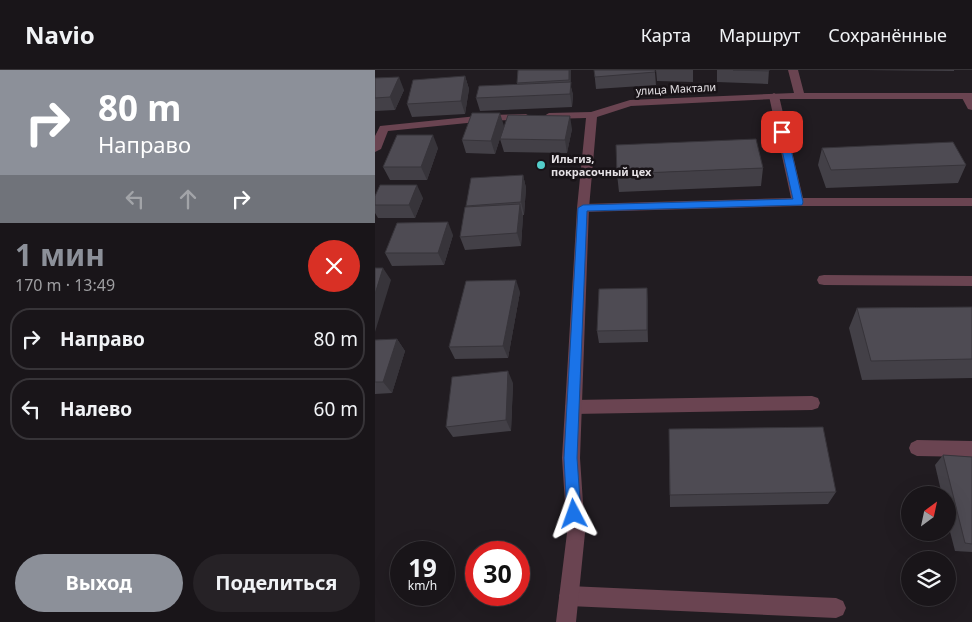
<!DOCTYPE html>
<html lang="ru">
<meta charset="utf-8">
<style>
:root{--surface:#191519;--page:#262226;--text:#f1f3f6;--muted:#9f9fa2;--line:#373438;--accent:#8c9099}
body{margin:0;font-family:"Noto Sans",sans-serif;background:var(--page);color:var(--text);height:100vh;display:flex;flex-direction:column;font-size:19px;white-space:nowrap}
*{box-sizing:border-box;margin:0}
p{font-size:16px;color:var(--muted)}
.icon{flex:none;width:28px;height:28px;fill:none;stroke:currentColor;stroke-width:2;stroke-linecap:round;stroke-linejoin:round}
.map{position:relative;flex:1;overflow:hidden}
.sheet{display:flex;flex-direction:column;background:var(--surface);width:375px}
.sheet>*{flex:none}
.top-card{background:#8c9099;color:#fff;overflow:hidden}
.needle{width:32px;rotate:33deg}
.buttons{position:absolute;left:526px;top:416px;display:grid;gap:10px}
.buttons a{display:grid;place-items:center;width:55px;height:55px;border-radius:50%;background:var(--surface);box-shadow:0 5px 20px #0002,0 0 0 1px var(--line);font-size:25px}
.speed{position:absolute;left:15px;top:471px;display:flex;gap:10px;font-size:25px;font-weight:700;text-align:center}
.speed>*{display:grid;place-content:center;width:65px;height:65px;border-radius:50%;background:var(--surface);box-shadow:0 5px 20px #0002,0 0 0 1px var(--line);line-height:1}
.speed small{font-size:12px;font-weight:400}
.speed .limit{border:8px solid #d22;background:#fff;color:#111}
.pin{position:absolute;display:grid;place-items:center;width:42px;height:42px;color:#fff;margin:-21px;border-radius:10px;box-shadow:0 2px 8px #0006}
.me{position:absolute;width:55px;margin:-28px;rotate:356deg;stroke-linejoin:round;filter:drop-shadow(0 0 4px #0008)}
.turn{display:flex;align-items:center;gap:18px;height:105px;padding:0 15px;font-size:22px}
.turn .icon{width:65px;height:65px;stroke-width:2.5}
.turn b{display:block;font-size:35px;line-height:42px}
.lanes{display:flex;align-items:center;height:48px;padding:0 15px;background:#0003;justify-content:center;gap:25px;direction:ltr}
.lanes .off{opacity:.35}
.round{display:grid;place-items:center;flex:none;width:52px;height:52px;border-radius:26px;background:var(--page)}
.headline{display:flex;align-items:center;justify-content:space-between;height:85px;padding:0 15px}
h1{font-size:30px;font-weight:700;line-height:38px;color:var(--accent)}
.cta{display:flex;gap:10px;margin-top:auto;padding:10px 15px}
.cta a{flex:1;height:58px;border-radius:30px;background:var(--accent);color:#fff;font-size:20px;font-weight:700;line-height:58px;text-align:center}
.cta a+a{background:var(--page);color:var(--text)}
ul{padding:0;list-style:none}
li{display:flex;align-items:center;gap:15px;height:62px;margin:0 10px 8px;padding:0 5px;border:2px solid var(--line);border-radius:20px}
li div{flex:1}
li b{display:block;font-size:19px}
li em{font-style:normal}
header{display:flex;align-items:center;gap:30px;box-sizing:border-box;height:70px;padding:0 25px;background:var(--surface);border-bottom:1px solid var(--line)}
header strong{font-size:24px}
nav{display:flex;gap:28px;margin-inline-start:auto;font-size:18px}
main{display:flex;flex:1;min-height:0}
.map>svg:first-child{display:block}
</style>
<header>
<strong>Navio</strong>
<nav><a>Карта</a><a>Маршрут</a><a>Сохранённые</a></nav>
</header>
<main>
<section class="sheet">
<div class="top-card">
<div class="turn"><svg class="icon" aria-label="right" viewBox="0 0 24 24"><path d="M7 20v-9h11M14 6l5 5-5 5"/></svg><div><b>80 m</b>Направо</div></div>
<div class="lanes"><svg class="icon off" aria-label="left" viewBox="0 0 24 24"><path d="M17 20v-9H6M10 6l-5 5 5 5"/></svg><svg class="icon off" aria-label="ahead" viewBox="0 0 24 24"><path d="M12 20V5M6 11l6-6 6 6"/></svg><svg class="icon" aria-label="right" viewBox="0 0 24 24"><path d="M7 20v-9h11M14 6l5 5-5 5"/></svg></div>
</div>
<div class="headline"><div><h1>1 мин</h1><p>170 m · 13:49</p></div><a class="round" style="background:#d93025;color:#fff"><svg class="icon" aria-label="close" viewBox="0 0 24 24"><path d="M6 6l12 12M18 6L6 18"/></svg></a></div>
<ul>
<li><svg class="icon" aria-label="right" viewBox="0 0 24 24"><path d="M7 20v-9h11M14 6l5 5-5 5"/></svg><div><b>Направо</b></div><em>80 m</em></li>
<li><svg class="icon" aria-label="left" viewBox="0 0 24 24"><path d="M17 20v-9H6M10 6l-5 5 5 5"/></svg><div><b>Налево</b></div><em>60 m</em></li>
</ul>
<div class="cta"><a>Выход</a><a>Поделиться</a></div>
</section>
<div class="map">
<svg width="597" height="552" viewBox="0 0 597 552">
<rect width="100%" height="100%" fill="#211c21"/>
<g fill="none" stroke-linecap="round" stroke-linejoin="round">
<path fill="#6a4451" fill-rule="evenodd" d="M399,23l5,3 24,102h169v8h-174l-215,6 -6,-4 6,-4 208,-6 -22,-102z
M591,23l4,1 2,4v12l-4,-1 -7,-13z
M449,205l148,1v10l-148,-1 -5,-1 -2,-4 2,-4z
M437,326l6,2 2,5 -2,5 -6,2 -239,4 -6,-2 -2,-5 2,-5 6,-2z
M194,516l267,12 7,3 3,7 -3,7 -7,3 -267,-12 -7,-3 -3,-7 3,-7z"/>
<path fill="#6a4451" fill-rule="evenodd" d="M413,0h10l6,23h168v6h-198l-143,7 -34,11 -8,91 -9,250 5,75 -9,89h-20l11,-89 -5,-75 15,-250 9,-90 -37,1 -5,-3 5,-3 42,-1 39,-12 164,-7z
M151,44l5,3 -1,2 -43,2 -99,10 -7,18 -6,3v-16l5,-10 107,-11z
M542,370l55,1v16l-55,-1 -6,-3 -2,-5 2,-5z"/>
</g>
<path fill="#434047" d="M143,0h53v17l2,8 -1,12 -92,4 -4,-13 41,-14z
M219,0l61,2 1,13 -60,4z
M281,0h37v12l-36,-1z
M342,0h52l-1,14 -51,-2z
M490,0h89v1z
M90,6l4,13 -4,25 -53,3 -5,-13z
M0,8l29,12 -9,20 -20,1z
M129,56l-9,28 -29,-1 -4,-13z
M197,59l-5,24 -63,-1 -4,-13z
M63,78l-11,32h-37l-7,-13z
M447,78l144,17 -8,18 -132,5 -8,-23z
M388,98l-2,18 -142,6 -2,-18z
M148,105l3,13 -2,27h-1l-2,31 -56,4 -5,-13 7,-30 -1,-1z
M48,128l-8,20h-37l-3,-5v-8z
M78,165l-9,30 -52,1 -7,-13z
M145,222l-12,66 -53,1 -6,-12z
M273,230v42l-49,1 -2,-12z
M597,237v71l-110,2 -13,-52 8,-20z
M22,269l8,12 -13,42 -17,1v-54z
M138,313l-2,48 -58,6 -7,-10z
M294,359l167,63 -8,12 -158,3z
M568,385l29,2v95l-17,-1 -8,-31v-25h-5l-7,-30z"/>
<path fill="#37343a" d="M194,0h2v17l2,8 -1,12 -2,-13v-8z
M90,6l4,13 -4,25 -4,-13z
M24,7l5,13 -9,20 -5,-13z
M125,43l4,13 -9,28 -4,-13z
M195,46l2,13 -5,24 -2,-13z
M58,65l5,13 -11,32 -6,-13z
M148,105l3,13 -2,27 -3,-13z
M42,115l6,13 -8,20 -6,-13z
M145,134l3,13 -2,29 -4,-13z
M73,152l5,13 -9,30 -6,-12z
M8,198l8,12 -16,52v-38z
M141,210l4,12 -12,66 -5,-12z
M272,218l1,12v42l-1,-12z
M22,269l8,12 -13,42 -9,-11z
M133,301l5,12 -2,48 -5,-11z"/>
<path fill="#4e4b53" stroke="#37343a" d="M143,0h51v10l-52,3z
M219,0h61v2l-60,5z
M358,0h36v1z
M90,6l-4,25 -54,3 6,-24z
M24,7l-9,20 -15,1v-20z
M196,12l-1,12 -94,4 3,-12z
M97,43h28l-9,28 -29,-1z
M133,45l62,1 -5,24 -65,-1z
M22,65h36l-12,32h-38z
M381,69l7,29 -146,6 -1,-29z
M578,72l13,23 -135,5 -9,-22z
M148,105l-2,27 -55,4 5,-28z
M5,115h37l-8,20h-34v-9z
M145,134l-3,29 -57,4 5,-30z
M73,152l-10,31h-53l12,-30z
M0,198h8l-8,26z
M141,210l-13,66 -54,1 17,-66z
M272,218v42l-50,1 2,-42z
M597,237v52l-101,2 -14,-53z
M22,269l-14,43h-8v-42z
M133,301l-2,49 -60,7 6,-50z
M448,357l13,65 -166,3 -1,-66z
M568,385l29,2v87l-7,-1z"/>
<path fill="#1a73e8" stroke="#114b97" d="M407,59l5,3 16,70 -1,3 -215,6 -10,247 4,56 -2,5 -5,2 -5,-2 -2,-5 -3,-56 14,-250 5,-3 210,-6 -15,-67z"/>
<circle fill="#53cdca" stroke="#181317" stroke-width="2" cx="166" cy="95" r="5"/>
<g text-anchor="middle" stroke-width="5" stroke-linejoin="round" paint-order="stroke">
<g font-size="11" fill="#e5e1e5" stroke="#181317">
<text transform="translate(301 19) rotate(-3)" y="4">улица Мактали</text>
</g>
<g font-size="11" font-weight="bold" fill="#e5e1e5" stroke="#181317" text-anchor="start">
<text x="176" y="93">Ильгиз,<tspan x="176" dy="13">покрасочный цех</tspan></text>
</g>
</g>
</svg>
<div class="buttons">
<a><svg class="needle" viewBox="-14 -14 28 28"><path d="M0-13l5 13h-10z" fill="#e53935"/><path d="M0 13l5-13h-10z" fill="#9f9fa2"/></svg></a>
<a><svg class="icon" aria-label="layers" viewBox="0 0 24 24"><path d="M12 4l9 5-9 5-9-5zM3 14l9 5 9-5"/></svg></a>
</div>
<div class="speed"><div>19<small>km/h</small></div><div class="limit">30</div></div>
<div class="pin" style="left:407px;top:62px;background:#d93025"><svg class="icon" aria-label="arrive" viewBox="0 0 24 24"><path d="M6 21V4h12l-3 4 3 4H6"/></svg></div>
<svg class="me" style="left:199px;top:444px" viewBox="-20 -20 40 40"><path d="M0-17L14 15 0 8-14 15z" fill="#1a73e8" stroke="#fff" stroke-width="4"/></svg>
</div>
</main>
